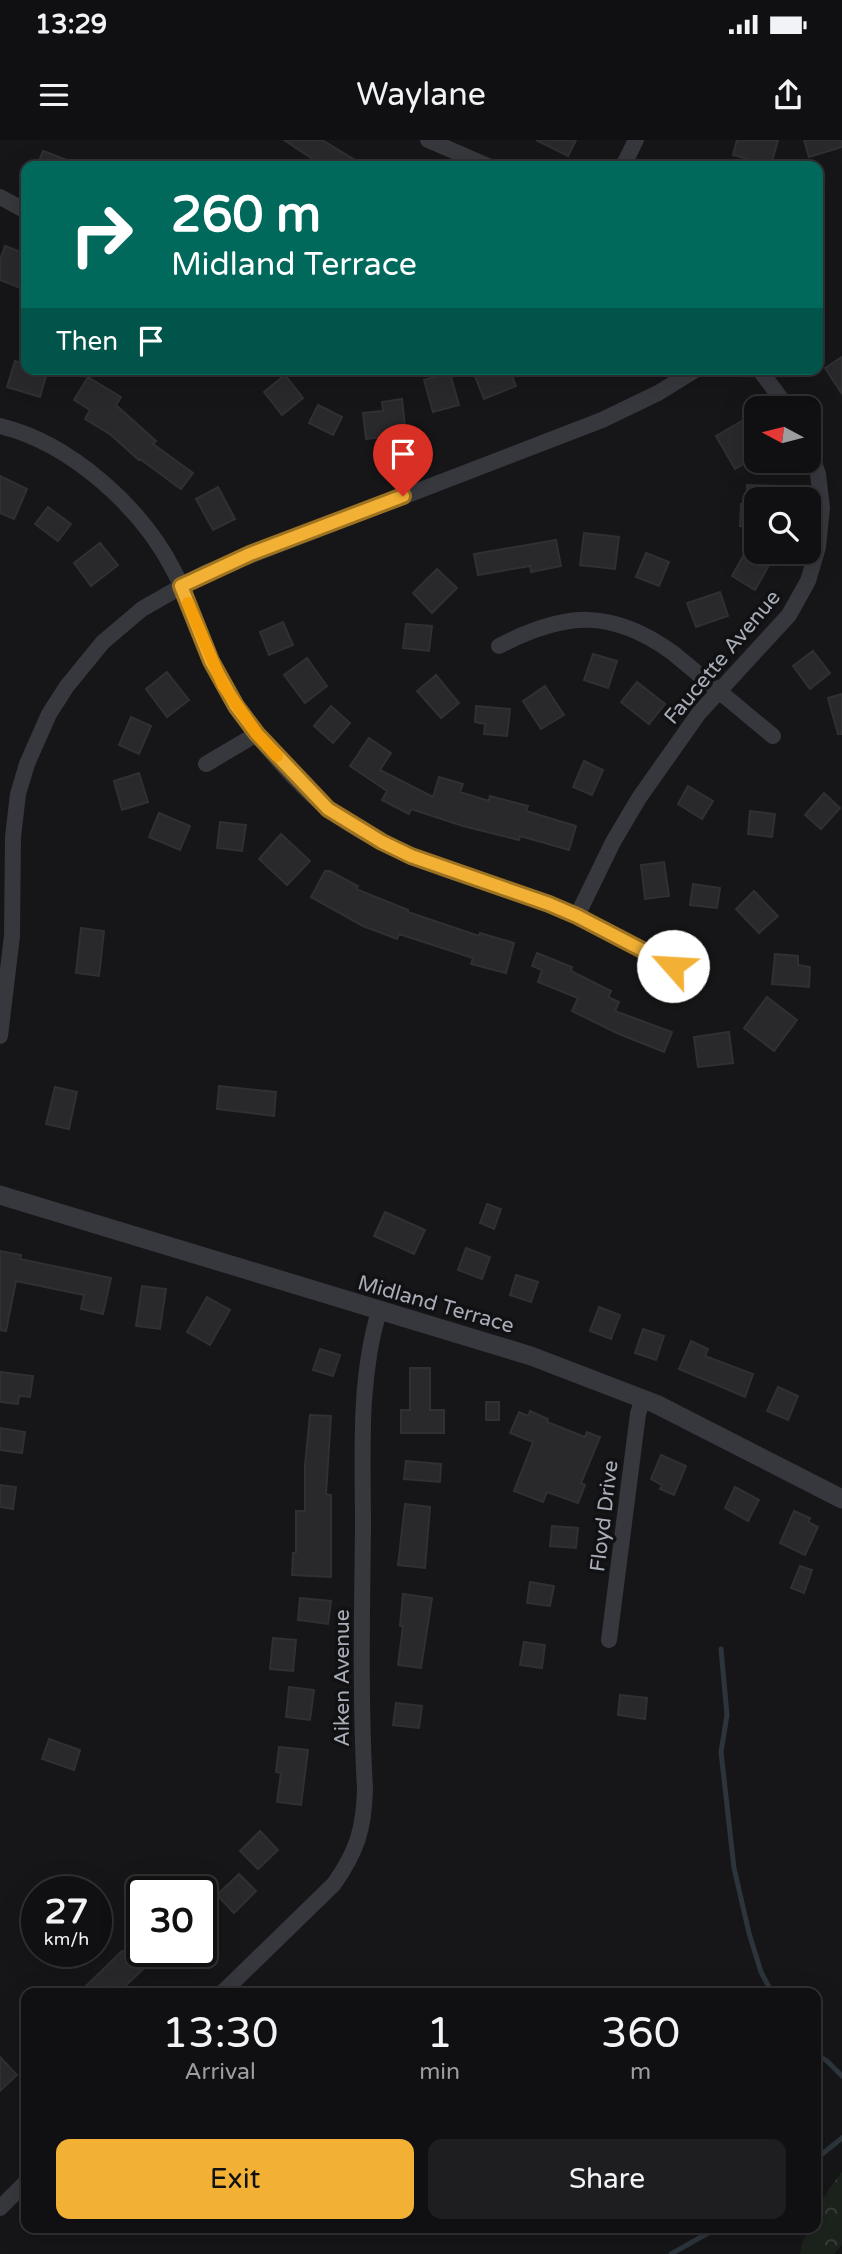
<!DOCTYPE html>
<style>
:root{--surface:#101012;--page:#1e1e20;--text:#f1f3f6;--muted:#9c9d9f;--line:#303032;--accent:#f2b134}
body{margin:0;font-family:"Varela Round",sans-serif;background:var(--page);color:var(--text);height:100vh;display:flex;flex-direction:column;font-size:26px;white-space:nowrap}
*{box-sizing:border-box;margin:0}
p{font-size:23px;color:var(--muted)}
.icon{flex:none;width:38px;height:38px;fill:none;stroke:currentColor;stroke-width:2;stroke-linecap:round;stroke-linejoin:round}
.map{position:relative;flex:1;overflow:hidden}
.panel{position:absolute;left:21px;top:1848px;width:800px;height:245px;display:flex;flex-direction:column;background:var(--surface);border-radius:14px;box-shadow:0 7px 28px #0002,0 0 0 2px var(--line)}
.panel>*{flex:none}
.hud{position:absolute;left:21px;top:21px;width:802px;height:214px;border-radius:14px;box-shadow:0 7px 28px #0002,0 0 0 2px var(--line);background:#00695c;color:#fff;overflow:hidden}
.needle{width:46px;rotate:277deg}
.buttons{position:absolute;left:744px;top:256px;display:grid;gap:14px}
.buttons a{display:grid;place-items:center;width:77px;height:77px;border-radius:14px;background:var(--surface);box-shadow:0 7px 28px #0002,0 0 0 2px var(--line);font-size:35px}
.speed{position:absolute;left:21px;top:1736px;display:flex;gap:14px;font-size:35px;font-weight:700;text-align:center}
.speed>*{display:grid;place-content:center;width:91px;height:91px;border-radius:50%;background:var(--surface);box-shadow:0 7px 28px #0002,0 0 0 2px var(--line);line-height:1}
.speed small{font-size:18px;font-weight:400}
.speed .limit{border:4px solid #111;border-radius:10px;background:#fff;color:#111}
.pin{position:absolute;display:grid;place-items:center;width:60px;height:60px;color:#fff;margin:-72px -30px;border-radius:50% 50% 50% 0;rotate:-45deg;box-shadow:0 0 7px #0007}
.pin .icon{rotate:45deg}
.me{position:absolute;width:77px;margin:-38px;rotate:296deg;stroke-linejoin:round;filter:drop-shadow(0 0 5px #0008)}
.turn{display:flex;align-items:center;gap:24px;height:147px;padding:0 35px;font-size:32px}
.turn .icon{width:91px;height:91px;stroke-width:2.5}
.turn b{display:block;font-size:49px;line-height:60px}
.then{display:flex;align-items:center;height:66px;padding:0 35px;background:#0003;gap:14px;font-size:26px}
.eta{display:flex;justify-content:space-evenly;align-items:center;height:119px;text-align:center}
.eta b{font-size:42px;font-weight:600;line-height:49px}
.button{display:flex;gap:14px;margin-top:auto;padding:14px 35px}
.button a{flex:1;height:80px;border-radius:14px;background:var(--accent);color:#111;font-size:28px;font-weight:600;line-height:80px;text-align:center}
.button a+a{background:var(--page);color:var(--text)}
.status{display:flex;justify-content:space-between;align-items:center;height:49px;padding:0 35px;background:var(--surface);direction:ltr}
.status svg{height:19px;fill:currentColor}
header{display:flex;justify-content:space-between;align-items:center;height:91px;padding:0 35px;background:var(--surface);font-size:32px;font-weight:600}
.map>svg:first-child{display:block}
</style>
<div class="status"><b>13:29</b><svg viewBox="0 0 49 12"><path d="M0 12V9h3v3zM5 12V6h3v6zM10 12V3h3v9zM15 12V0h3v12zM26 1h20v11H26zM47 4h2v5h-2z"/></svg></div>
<header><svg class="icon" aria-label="menu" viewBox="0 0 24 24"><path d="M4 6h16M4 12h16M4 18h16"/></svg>Waylane<svg class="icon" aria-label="share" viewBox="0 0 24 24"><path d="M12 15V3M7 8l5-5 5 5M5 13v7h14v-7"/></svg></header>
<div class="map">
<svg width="842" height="2114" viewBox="0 0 842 2114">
<defs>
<pattern id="forest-crowns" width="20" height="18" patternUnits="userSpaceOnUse" patternTransform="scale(1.75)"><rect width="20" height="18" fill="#1c231d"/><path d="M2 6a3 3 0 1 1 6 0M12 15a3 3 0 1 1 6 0" fill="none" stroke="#3a403c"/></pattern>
</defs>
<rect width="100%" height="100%" fill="#161618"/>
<path fill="url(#forest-crowns)" d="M842,2032v73l-9,9h-33l2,-10 7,-16h7c0,-24 12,-38 26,-56z"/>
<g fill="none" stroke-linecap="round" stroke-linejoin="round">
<path stroke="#2c353c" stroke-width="5" d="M721,1509l6,66 -6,37 13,116 15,65 12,39 11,21
M816,1914l11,7 15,15
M816,2019l26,-21
M671,2114l46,-26"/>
</g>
<path fill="#29292c" stroke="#303034" stroke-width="2" d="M284,0h38l43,26h-55l4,-6z
M536,0h40l-8,16z
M737,0h41l-7,25 -38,-10z
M804,0h38v7l-33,10z
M43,11l37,14v1h-43z
M5,106l21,8v36l-26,-10v-20z
M842,217v37l-17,-26z
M15,221l11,3v5h22l-8,28 -33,-10z
M472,229h37l7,17 -32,13z
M450,233l9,32 -26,7 -9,-32z
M285,235l18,23 -21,17 -18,-23z
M88,237l33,20 -5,8 40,36 -3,3 40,29 -12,16 -41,-30 -1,1 -28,-25 -26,-16 5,-9 -16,-10z
M402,259l4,36 -40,4 -3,-26 20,-2 -1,-9z
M318,265l24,12 -9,18 -24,-12z
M745,279l11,18v20l-21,12 -19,-33z
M0,336l27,13 -13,30 -14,-6z
M747,345l34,1v13h-34z
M218,347l17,32 -22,11 -17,-31z
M741,364l15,1v22l-16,-1z
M48,367l23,17 -13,17 -23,-17z
M584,393l35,4 -4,32 -35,-4z
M556,400l5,26 -30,6 -1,-6 -52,9 -4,-21z
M100,403l18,22 -27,21 -17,-23z
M746,411l23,14 -14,25 -23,-14z
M646,413l23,9 -10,24 -23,-9z
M437,429l20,19 -25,25 -19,-20z
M720,452l8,24 -32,11 -9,-24z
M283,482l10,23 -24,10 -9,-23z
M406,484l26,2 -3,25 -26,-3z
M813,511l17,22 -20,16 -17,-23z
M593,514l24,7 -9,27 -24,-8z
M307,518l20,28 -22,17 -21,-28z
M167,532l22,28 -22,17 -21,-28z
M436,535l23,28 -18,15 -24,-27z
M637,542l28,22 -16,20 -28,-22z
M545,546l19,29 -23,14 -18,-28z
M842,554v40h-4l-10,-36z
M331,566l19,17 -17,20 -19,-17z
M476,566l34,3 -3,27 -23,-2 1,-10 -10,-2z
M131,577l20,9 -12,28 -20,-9z
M369,598l22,15 -11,17 53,27 6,-20 24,7 -3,8 29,9 1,-5 38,10 -2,5 50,15 -7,24 -49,-14 -1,4 -56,-14 -52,-17 -2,5 -27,-14 5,-9 -37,-25z
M584,621l19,9 -11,25 -19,-8z
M139,633l9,29 -26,8 -8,-29z
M688,646l25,15 -11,18 -24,-15z
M824,653l16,15 -19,21 -16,-14z
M750,671l25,3 -3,23 -24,-3z
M159,673l31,13 -10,24 -31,-13z
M220,682l26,3 -4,26 -25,-3z
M281,694l29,27 -23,24 -28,-26z
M664,722l5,34 -24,3 -4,-34z
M325,731h5l28,15 -2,3 52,21v2l71,24 1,-3 34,10 -8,30 -35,-9 2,-6 -74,-24 -2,5 -34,-13 -52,-29z
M693,744l27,4 -3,20 -27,-3z
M754,751l24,25 -19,17 -23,-24z
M81,788l23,3 -5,45 -23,-3z
M537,813l35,14 -1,4 40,20 -3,6 11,5 -4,9 57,21 -8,20 -45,-18 -47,-23 6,-13 -40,-16 4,-12 -10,-4z
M775,814l23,2v9l12,2 -1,20 -37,-3z
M767,857l30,23 -23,31 -30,-23z
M729,892l4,31 -35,4 -4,-30z
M219,946l57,6 -2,24 -57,-7z
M55,947l22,5 -8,37 -23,-5z
M487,1064l14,5 -7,20 -14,-6z
M385,1072l40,18 -11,24 -40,-18z
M466,1108l24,9 -8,22 -24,-9z
M0,1111l21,4 -1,4 91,19 -8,36 -22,-5 3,-14 -68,-14 -10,50 -6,-1z
M516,1135l22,7 -7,20 -21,-7z
M142,1146l24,3 -6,40 -24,-3z
M207,1157l23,13 -20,35 -23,-13z
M599,1167l21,8 -9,24 -21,-8z
M643,1189l21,7 -8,24 -21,-7z
M691,1201l17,8 -3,7 48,18 -8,23 -66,-28z
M320,1209l20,6 -7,21 -20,-6z
M410,1228h20v42h14v23h-43v-23h9z
M0,1232l33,4 -3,21 -11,-1 -1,8 -18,-2z
M778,1247l20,9 -10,24 -21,-9z
M486,1262h13v18h-13z
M530,1271l18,8 -1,3 38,15 2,-5 13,5 -19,46 4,2 -7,18 -31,-11 -4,10 -29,-11 19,-49 -23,-9 9,-21 9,4z
M310,1275l21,1 -5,78 5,1v82l-39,-2 1,-22h3v-42h9v-46z
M0,1288l25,4 -3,21 -22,-3z
M661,1315l25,11 -12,29 -14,-6 2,-4 -11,-6z
M406,1321l35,3 -1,18 -36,-3z
M0,1345l16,2 -3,22 -13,-2z
M735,1347l24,13 -11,21 -23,-13z
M405,1364l25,3 -5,61 -27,-3z
M794,1371l16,7 -2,4 10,5 -13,28 -25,-12z
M552,1386l26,2 -2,20 -26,-2z
M800,1426l12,4 -8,23 -13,-5z
M530,1442l24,4 -4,20 -23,-3z
M403,1454l29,4 -11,70 -23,-3 5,-39h-3z
M300,1458l31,3 -3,23 -30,-4z
M273,1498l23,2 -3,31 -23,-2z
M524,1502l21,3 -3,23 -22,-3z
M289,1547l25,3 -4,30 -24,-3z
M620,1555l27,3 -2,21 -27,-4z
M396,1563l26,3 -3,22 -26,-3z
M49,1599l31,11 -6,20 -32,-11z
M279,1607l29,3 -7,55 -24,-3 4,-29 -5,-1z
M260,1691l18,19 -20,19 -18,-18z
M239,1734l17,17 -22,22 -17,-18z
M122,1811h40l-44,42h-27l-6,-6z
M0,1917l17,18 -17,16z"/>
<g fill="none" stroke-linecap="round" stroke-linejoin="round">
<path stroke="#37383d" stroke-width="16" d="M428,0l60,26
M623,26l13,-26
M0,57l26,14
M759,229l29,39
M0,286c71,17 142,82 174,145 23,44 34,94 62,135 21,32 62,79 91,102 33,26 74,45 112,59 37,14 75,23 111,37 42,16 82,42 123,62l13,3
M499,506c66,-34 112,-38 174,7l100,83
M206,624l51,-30
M577,776l36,-74 26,-44 60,-85 90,-98 19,-34 10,-34 4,-39 -4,-34 -10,-28
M0,896l12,-100 1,-99 5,-43 9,-30 22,-50 18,-28 36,-44 39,-33 63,-36 397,-153 56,-27 39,-24
M609,1500l29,-226 5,-16
M222,1853l112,-109c23,-33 30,-55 31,-95 -5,-87 -3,-175 -2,-261 0,-73 -5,-147 16,-217
M0,2068l26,-26"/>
<path stroke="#37383d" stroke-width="19" d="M0,1055l531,161 125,48 186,95"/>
</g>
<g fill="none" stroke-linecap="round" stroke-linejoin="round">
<g stroke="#9d7322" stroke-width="18">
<path id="route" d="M403,356l-153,58 -69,32 30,75 25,45 21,28 71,75 54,33 29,14 138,48 28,12 96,50"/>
</g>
<use href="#route" stroke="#f2b134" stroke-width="12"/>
<path stroke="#f59e0b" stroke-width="12" d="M188,463l35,82 34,49 20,22"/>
</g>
<g text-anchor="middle" stroke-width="7" stroke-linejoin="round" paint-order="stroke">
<g font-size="21" fill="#a8adb8" stroke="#111113">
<text transform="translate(722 517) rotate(-50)" y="7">Faucette Avenue</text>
<text transform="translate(436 1164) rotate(16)" y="7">Midland Terrace</text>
<text transform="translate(604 1376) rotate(-83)" y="7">Floyd Drive</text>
<text transform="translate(342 1538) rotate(-90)" y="7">Aiken Avenue</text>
</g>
</g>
</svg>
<div class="buttons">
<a><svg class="needle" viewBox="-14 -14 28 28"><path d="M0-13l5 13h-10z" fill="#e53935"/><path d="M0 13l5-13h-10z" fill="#9c9d9f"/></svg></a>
<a><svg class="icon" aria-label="search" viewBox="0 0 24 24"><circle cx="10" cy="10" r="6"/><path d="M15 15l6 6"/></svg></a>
</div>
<div class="speed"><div>27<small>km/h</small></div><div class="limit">30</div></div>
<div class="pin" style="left:403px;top:356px;background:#d93025"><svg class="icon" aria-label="arrive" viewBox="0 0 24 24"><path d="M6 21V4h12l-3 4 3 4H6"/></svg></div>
<svg class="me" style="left:673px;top:826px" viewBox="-20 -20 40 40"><circle r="19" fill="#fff"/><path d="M0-13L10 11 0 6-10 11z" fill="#f2b134"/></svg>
<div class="hud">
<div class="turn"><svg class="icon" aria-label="right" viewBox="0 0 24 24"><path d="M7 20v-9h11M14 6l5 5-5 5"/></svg><div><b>260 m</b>Midland Terrace</div></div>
<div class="then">Then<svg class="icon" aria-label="arrive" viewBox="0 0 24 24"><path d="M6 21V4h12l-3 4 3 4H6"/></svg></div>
</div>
<section class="panel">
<div class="eta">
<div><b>13:30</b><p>Arrival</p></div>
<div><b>1</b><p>min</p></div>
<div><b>360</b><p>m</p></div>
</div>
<div class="button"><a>Exit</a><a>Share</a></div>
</section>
</div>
